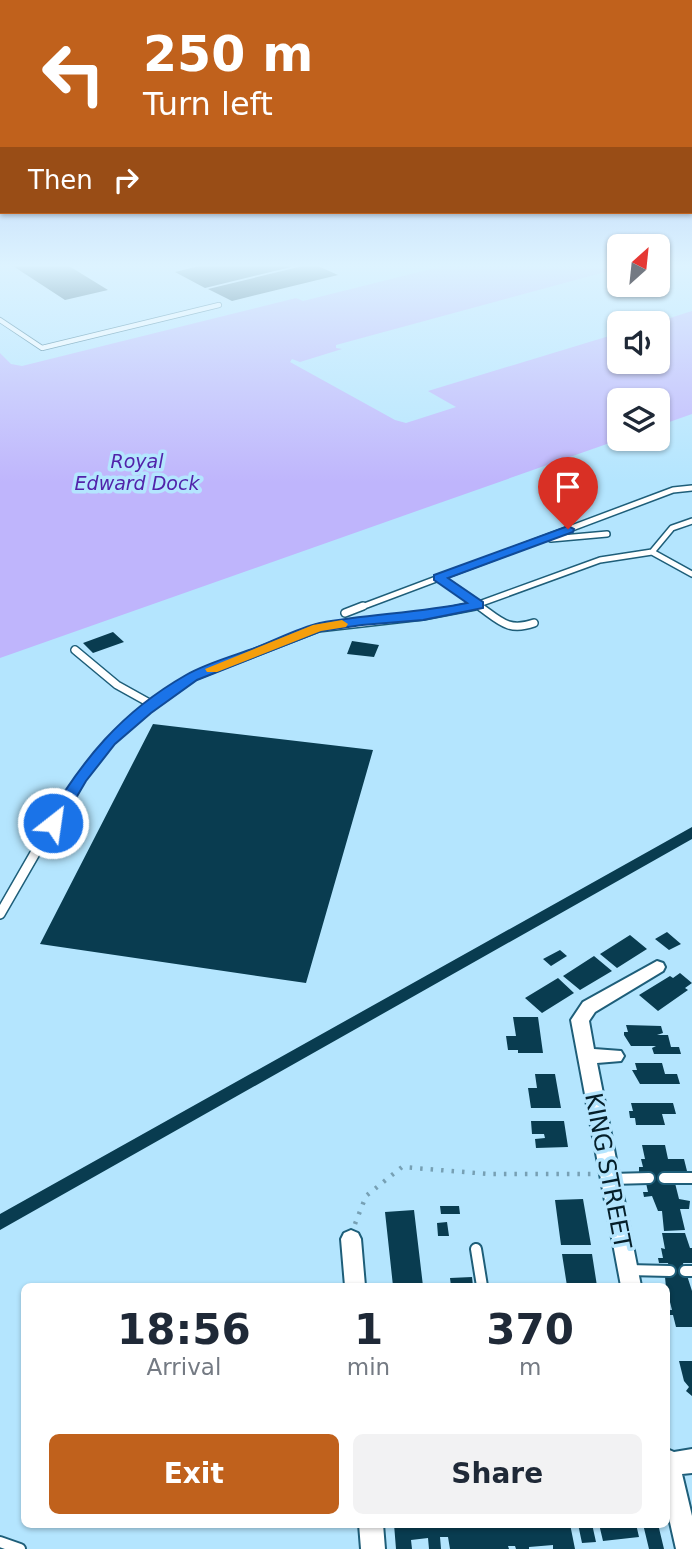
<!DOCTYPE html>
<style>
:root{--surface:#fff;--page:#f2f2f3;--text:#1f2937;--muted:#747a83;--accent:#c0611c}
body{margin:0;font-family:"DejaVu Sans",sans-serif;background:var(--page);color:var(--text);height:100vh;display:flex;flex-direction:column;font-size:26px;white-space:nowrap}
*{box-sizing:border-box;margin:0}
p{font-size:23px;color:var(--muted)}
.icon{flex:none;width:38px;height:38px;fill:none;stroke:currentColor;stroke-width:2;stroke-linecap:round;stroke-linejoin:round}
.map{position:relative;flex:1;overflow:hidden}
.details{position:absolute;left:21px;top:1283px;width:649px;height:245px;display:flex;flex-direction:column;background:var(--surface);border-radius:10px;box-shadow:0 2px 5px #0004}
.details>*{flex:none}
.guide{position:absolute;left:0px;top:0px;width:693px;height:214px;box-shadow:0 2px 5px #0004;background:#c0611c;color:#fff;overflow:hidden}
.needle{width:46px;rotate:27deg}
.controls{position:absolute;left:607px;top:234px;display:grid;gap:14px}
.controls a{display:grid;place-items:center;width:63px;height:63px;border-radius:10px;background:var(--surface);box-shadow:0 2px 5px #0004;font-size:35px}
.pin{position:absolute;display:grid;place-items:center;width:60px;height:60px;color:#fff;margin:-72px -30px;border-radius:50% 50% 50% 0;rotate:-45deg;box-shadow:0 0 7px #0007}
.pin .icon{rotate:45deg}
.me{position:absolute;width:77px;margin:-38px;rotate:30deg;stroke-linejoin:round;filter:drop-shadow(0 0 5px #0008)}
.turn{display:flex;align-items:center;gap:24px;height:147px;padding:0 28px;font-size:32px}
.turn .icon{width:91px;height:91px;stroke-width:2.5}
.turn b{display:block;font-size:49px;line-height:60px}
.then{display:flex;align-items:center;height:66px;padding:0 28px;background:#0003;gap:14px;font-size:26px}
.eta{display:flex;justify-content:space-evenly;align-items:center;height:119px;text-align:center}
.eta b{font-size:42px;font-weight:700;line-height:49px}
.primary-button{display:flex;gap:14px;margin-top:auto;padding:14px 28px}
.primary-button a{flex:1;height:80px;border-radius:10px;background:var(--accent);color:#fff;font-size:28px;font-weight:700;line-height:80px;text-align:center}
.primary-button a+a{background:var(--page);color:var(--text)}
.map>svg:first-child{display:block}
</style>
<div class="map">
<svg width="692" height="1549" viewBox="0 0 692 1549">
<rect width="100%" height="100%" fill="#b4e5fe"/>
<path fill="#bfb5fc" d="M443,266l177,2 -284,77v3l6,1 -42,13 -8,-3 -2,3 105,58 11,3 50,-16 -28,-16 191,-58 1,29h38v-38h-7l41,-13v103l-34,12v-25h-38l1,38 -621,219v-305l11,11 11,2 274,-68 7,3z"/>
<path fill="#093c50" d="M13,266h56l39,24 -43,10z
M199,266h92v1l-86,21 -30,-16z
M303,266h15l20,9 -106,26 -24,-12z
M113,632l11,10 -31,11 -10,-10z
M352,641l27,4 -5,12 -27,-3z
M153,724l220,26 -67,233 -266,-39z
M692,827v12l-692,391v-16z
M667,932l14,12 -12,6 -14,-11z
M630,935l17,14 -30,19 -17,-14z
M560,950l7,6 -16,10 -8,-7z
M594,956l18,15 -32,19 -17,-14z
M680,973l12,10 -7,5 3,2 -30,21 -19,-16 31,-19 3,2z
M558,978l16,15 -32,20 -17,-15z
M513,1017h25l5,36h-25v-3h-10l-2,-14h10z
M626,1025l35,1 2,7 -6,2h11l3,12h8l2,7h-27l-2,-6 4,-2h-25l-7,-11v-3h4z
M635,1063h27l3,11h12l3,10h-40l-8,-14h5z
M535,1074h20l6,34h-30l-3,-20h9z
M631,1103h42l3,11h-14l3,11h-29l-1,-7h-5l-1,-7h4z
M531,1121h33l4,26 -32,1 -1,-9 10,-1 -1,-4h-12z
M642,1145h23l3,14h16l3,12 -24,1 2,11h10l4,16 11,2 -1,8h-9l5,21 -21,1 -2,-20h-4l-6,-15 -8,1 -1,-5h5l-2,-9h4l-2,-11h-9v-5h4l-2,-8h4z
M583,1199l8,46h-30l-6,-45z
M440,1206h19l1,8h-19z
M414,1210l9,76h-30l-8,-74z
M447,1222l2,14h-11l-1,-13z
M662,1233h23l5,15h2v15h-9l9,28v36h-16l-3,-12h-3l-1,-5h3l-3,-12h-2l-2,-21h6l-3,-14h-9l-1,-5h5l-2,-10 4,1z
M562,1254h30l5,32h-30z
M472,1277l1,9h-22l-1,-8z
M679,1361h13v35l-6,-5 3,-4 -5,-6z
M394,1524h176l5,25h-22v-4l-24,2v2h-13l-1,-3h-7l1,3h-59l-2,-12h-8l1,12h-12l-1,-11 -17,2 1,9h-16z
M578,1524h14l4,18 -14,1z
M599,1524h37l3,13 -36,4z
M643,1524h15l6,25h-15z"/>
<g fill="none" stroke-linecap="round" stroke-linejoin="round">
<g stroke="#1e5e79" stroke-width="6">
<path id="service-far4" d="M0,320l42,28 177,-43"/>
</g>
<g stroke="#1e5e79" stroke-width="8">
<path id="service-far3" d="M551,539l56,-5
M652,552l20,-24 20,-7
M438,578l43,30
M359,608l314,-118 19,-2
M468,608l132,-48 52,-8 40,22"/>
</g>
<g stroke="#1e5e79" stroke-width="10">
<path id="service-far2" d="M479,606c21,15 29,26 55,17
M345,613l18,-7
M75,650l42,35 36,20
M37,850l42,-71 31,-38 35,-31 47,-33 126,-49 105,-12 52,-10"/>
</g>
<g stroke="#1e5e79" stroke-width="12">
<path id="service-far1" d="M0,914l38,-66"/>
</g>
<g stroke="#1e5e79" stroke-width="14">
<path id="service" d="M664,1178h28
M611,1179l38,-1
M476,1249l6,37
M628,1270l42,1
M685,1271h7
M0,1542l20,7"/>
</g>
<g stroke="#1e5e79" stroke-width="4">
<path id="minor" d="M657,961l6,2 2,4 -2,4 -68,41 -6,9 5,28 27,2 3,5 -3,5 -24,2 44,223h-20l-50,-266 12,-18z
M351,1230l7,3 3,6 4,47h-20l-4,-47 3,-6z
M667,1449l7,3 18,-3v24l-10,1 10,42v33h-16l-9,-40z
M359,1524h24l2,25h-24z"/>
</g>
<path stroke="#77a0b4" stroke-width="4.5" stroke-dasharray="2.5 8" stroke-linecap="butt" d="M355,1224l11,-28 36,-29 87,7h102"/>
<use href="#service-far4" stroke="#fff" stroke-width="4.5"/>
<use href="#service-far3" stroke="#fff" stroke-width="5"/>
<use href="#service-far2" stroke="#fff" stroke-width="7"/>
<use href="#service-far1" stroke="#fff" stroke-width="9"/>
<use href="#service" stroke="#fff" stroke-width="10"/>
<use href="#minor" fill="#fff" fill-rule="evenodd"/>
</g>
<linearGradient id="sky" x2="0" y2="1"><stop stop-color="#97b4f0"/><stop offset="0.55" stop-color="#ddf3ff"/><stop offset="1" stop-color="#ddf3ff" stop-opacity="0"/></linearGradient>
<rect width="692" height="483" fill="url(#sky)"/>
<path fill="#1a73e8" stroke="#114b97" stroke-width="2" d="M568,526l6,3 -1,3 -125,46 35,24v6l-60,12 -61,5 -41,6 -124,49 -46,33 -36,31 -29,37 -27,46 -6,1 -8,-5c37,-63 76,-111 141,-148 21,-12 47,-19 69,-27 21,-8 43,-20 65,-25 49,-9 98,-10 147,-20l-33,-23v-5z"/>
<path fill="#f59e0b" d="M342,620l6,4 -2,3 -25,4 -104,41h-10l-2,-3 108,-44z"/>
<g text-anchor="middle" stroke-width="7" stroke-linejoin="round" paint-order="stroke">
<g font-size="19" font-style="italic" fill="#5123aa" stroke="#b4e5fe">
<text x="137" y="468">Royal<tspan x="137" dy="22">Edward Dock</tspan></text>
</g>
<g font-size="24" fill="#051f2a" stroke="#b4e5fe">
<text transform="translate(608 1171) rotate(79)" y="8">KING STREET</text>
</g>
</g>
</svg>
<div class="controls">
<a><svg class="needle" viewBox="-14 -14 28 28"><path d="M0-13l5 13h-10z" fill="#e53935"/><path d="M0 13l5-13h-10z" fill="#747a83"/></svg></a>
<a><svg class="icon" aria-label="sound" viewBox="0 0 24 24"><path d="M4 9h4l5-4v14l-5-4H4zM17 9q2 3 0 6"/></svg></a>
<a><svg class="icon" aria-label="layers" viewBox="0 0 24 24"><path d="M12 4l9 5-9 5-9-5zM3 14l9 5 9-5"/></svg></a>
</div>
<div class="pin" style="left:568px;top:529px;background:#d93025"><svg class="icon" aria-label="arrive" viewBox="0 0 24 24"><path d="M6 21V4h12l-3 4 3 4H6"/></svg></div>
<svg class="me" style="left:53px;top:823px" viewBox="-20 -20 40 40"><circle r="17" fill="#1a73e8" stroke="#fff" stroke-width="3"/><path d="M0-11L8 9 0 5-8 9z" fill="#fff"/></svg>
<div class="guide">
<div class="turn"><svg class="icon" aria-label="left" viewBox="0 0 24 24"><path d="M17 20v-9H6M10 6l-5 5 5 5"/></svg><div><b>250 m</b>Turn left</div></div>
<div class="then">Then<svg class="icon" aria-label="right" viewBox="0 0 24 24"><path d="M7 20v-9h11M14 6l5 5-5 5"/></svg></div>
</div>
<section class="details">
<div class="eta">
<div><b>18:56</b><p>Arrival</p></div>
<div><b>1</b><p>min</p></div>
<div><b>370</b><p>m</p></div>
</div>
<div class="primary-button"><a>Exit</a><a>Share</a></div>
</section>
</div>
